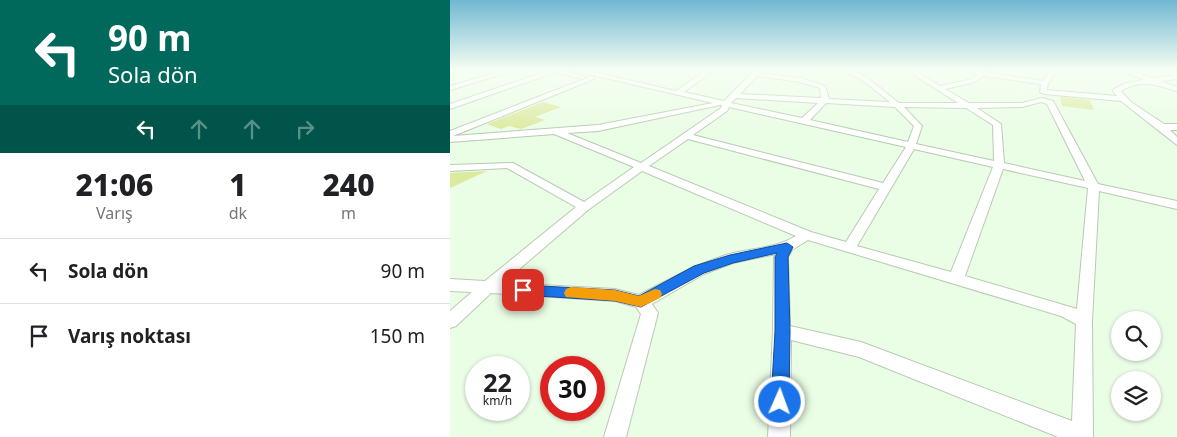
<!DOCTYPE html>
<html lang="tr">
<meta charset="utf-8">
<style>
:root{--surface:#fff;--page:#f6f6f6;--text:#202124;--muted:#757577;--line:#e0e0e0}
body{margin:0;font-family:"Noto Sans",sans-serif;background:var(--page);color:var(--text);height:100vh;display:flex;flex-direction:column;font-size:19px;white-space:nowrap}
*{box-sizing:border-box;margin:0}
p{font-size:16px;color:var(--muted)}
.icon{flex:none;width:28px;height:28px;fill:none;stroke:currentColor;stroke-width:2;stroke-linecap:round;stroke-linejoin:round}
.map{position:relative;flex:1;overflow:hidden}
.sheet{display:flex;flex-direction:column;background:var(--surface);width:450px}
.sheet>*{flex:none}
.top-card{background:#00695c;color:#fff;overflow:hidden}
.controls{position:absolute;left:661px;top:311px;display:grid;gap:10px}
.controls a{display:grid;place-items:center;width:50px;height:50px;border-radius:50%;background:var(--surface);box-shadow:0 1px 4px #0004;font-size:25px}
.speed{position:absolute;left:15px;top:356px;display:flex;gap:10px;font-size:25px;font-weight:700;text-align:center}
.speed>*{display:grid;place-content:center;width:65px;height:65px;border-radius:50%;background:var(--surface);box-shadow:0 1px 4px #0004;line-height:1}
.speed small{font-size:12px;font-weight:400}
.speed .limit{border:8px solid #d22;background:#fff;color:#111}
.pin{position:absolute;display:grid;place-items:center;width:42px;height:42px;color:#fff;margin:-21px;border-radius:10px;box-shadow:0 2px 8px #0006}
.me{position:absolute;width:55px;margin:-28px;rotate:2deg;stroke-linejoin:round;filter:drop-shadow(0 0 4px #0008)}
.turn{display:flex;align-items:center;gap:18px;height:105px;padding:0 25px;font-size:22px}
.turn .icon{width:65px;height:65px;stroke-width:2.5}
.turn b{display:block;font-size:35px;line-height:42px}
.lanes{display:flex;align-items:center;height:48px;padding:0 25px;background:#0003;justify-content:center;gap:25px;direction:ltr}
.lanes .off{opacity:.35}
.eta{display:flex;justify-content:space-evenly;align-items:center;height:85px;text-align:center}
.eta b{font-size:30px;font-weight:800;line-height:35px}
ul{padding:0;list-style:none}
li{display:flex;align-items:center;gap:15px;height:65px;padding:0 25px;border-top:1px solid var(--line)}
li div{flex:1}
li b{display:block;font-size:19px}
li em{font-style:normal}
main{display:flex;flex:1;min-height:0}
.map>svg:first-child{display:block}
</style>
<main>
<section class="sheet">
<div class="top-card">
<div class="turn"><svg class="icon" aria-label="left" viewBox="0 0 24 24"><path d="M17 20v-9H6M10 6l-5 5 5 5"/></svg><div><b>90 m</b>Sola dön</div></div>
<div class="lanes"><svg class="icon" aria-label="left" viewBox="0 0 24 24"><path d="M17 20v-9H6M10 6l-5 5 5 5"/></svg><svg class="icon off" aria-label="ahead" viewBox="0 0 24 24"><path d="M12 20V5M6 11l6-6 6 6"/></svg><svg class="icon off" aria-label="ahead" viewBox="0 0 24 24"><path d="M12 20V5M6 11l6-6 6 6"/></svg><svg class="icon off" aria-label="right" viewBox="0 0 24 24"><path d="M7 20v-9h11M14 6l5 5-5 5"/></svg></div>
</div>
<div class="eta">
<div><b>21:06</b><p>Varış</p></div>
<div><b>1</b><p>dk</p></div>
<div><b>240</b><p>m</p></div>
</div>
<ul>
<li><svg class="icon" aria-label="left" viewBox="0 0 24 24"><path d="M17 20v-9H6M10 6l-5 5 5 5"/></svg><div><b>Sola dön</b></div><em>90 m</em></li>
<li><svg class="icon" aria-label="arrive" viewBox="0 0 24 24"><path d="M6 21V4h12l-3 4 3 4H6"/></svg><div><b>Varış noktası</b></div><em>150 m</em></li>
</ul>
</section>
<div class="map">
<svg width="727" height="437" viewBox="0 0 727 437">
<rect width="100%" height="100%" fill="#eafde5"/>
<path fill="#dceaa0" d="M610,97l30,3 4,10 -32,-4z
M93,102l18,5 -26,10 10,3 -24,9 -12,-3 -8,3 -14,-5z
M37,171l-37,17v-15z"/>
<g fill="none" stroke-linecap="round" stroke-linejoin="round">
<g stroke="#b8cab3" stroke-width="2">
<path id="minor" d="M55,70h11l-66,20v-4z
M100,70h13l22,7 -3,2 -26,-7 -106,37v-5z
M121,70h13l92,21 30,-21h8l-30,22 40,9 31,-31h7l-2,3 41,5 24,8 4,13 61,3 -28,-22 -19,-10h10l13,7 33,26h59l-52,-33h8l26,16 28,-6 9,-5 -4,-5 70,11 8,-11h6l-9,13 -1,7 70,6 -4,-5 1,-2 12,-6 18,-3 -25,-10h10l24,8 24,-3v4l-16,2 16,6v4c-22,-6 -35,-13 -56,0l10,11 33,22h13v6h-7l7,7v8l-56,-44 -77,-7 -4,-2 1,-8 -57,-8 -12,7 -27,6 24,14h53l20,-5 11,3 45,83 79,17v8l-78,-18 -7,130 1,116h-35l-199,-80 -68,-17 -1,97h-22l5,-106 1,-74 2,-3 -43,9 -29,11 -52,30 6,9 -32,124h-22l37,-123 -5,-7 -21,-6 -124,-8 -35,33 -6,2v-17l22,-19 -22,-1v-12l35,2 91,-74 -69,-39 -57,3v-6l63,-2 71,39 50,-35 -80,-33 -104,8v-11l142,-55 3,2 -1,1 -141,57 145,-11 115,-22zM307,76l43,6 20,6 1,10 -81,-4zM286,98l82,5 -16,15 -71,-15zM591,102l6,2 38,77 -81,-18 -3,-39 -24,-16 45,-1zM376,103l69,4 19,19 -6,16 -98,-22zM270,105h2l-1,3 -80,55 -74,-30 31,-2zM279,107l177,40 -23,36 -190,-48 34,-24zM454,107l62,1 27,17 1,36 -78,-17 6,-18zM238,139l191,50 -33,53 -35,-10 -162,-66zM464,149l79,18 -42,105 -94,-26zM553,169l85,19 -11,121 -112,-33zM192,171l154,65c-22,13 -46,12 -70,19 -31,10 -58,25 -87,40l-24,-6 -112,-6 85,-73zM358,240l253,76 15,8 -4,97 -211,-79 -71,-16 -2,-69 4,-7z"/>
</g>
<use href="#minor" fill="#fff" fill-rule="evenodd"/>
</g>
<linearGradient id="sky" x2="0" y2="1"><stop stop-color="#70b8d2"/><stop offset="0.53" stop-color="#f6fef3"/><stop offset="1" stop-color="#f6fef3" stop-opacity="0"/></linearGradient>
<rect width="727" height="132" fill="url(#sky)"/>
<path fill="#1a73e8" stroke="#114b97" d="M337,243l6,4 -5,10 2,74 -1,71 -2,6 -7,2 -6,-2 -3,-6 4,-71v-74l2,-4 -44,10 -29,10 -63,34 -26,-6 -92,-6 -5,-2 -2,-3 2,-4 5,-1 92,5 24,6 55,-30 36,-11z"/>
<path fill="#f59e0b" d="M121,287l44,3 24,6 16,-7 5,1 2,4 -2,4 -19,9 -26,-6 -49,-4 -2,-4 2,-4z"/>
</svg>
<div class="controls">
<a><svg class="icon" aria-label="search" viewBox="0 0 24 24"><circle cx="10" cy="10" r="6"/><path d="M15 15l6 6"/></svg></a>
<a><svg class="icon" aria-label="layers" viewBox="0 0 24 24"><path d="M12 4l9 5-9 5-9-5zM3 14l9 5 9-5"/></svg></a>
</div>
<div class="speed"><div>22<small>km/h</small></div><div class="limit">30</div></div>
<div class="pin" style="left:73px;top:290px;background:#d93025"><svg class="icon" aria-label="arrive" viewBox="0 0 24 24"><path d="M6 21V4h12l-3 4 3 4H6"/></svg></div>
<svg class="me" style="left:330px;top:402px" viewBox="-20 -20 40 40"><circle r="17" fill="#1a73e8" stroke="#fff" stroke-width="3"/><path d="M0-11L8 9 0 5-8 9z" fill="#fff"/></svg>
</div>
</main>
